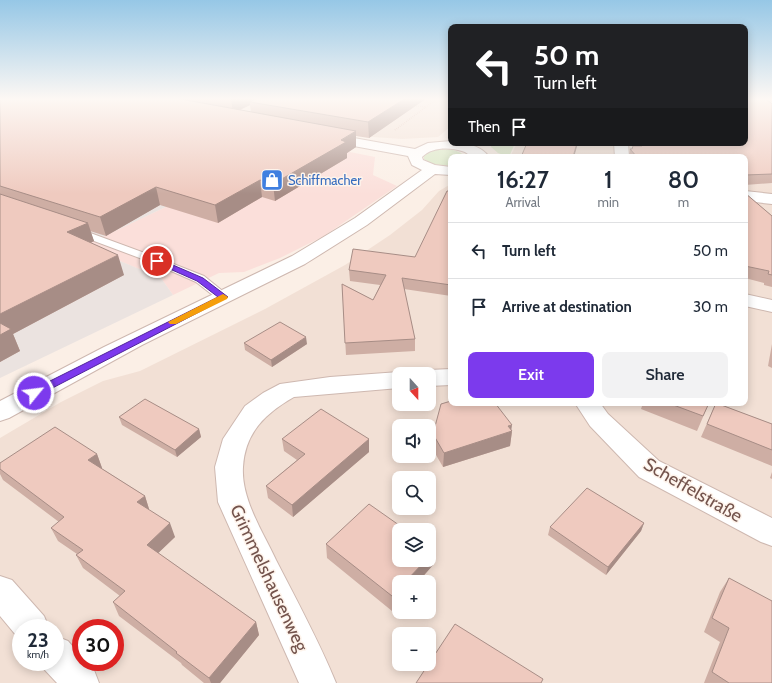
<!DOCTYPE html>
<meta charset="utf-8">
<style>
:root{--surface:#fff;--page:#f2f2f3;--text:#1f2937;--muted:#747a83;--line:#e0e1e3;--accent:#7c3aed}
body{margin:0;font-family:Cabin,sans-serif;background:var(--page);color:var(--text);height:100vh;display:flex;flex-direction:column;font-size:15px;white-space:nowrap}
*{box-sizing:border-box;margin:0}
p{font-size:13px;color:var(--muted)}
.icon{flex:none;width:22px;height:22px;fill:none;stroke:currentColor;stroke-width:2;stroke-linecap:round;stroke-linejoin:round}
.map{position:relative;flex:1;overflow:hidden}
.sheet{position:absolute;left:448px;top:154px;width:300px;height:252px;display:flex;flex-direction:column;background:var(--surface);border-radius:8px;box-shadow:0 2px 10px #0003}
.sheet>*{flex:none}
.hud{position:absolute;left:448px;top:24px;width:300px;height:122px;border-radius:8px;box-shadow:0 2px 10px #0003;background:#202124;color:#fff;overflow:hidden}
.needle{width:26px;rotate:159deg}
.controls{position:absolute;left:392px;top:367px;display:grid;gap:8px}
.controls a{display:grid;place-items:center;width:44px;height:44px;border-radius:8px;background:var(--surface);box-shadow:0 2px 10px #0003;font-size:20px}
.speed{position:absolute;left:12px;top:619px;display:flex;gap:8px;font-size:20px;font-weight:700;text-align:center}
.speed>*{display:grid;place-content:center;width:52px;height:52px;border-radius:50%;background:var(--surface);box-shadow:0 2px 10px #0003;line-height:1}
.speed small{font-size:10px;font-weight:400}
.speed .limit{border:6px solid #d22;background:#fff;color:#111}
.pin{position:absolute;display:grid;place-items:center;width:34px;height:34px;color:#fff;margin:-17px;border:2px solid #fff;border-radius:50%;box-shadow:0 1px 4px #0007}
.me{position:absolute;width:44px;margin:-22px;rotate:61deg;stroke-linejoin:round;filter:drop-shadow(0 0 3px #0008)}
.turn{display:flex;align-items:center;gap:14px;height:84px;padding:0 20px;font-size:18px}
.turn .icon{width:52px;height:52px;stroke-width:2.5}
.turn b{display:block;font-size:28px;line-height:34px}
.then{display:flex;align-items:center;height:38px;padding:0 20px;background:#0003;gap:8px;font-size:15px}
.eta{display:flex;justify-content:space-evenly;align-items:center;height:68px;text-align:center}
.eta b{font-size:24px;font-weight:600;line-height:28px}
.primary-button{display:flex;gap:8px;margin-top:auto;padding:8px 20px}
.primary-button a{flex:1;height:46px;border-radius:8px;background:var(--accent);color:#fff;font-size:16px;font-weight:600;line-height:46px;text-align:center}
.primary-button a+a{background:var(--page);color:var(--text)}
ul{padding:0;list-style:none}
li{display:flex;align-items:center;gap:12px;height:56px;padding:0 20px;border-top:1px solid var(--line)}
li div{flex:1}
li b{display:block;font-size:15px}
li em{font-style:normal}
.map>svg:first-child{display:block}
</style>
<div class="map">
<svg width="772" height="683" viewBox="0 0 772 683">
<rect width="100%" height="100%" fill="#fbefe6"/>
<path fill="#f2e0d5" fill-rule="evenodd" d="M151,98h300v28l-13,11 -36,2 -58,-4z
M759,98l13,2v583h-772v-245l61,-36 42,-21 37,-10 125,-62 80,-44 45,-30 32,-25 17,-19 12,-7v219h294v-246h-235l7,-14h228zM399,374h30v30h-30zM399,426h30v30h-30zM399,478h30v30h-30zM399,530h30v30h-30zM399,582h30v30h-30zM21,628h34v34h-34zM81,628h34v34h-34zM399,634h30v30h-30z"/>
<path fill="#fbdfda" d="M208,124l167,33 -2,18 24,11 -73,50 -44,22 -36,14 -25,1 -46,22 -12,-17 -78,-32 140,-66z"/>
<path fill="#ebe3e0" d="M0,98l224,81 -140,67 77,32 12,17 -173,83z"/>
<path fill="#d9e8c5" d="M491,143h24l-6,14 -11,-4 -7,-6z
M434,150c10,-1 24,-2 31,7h-14v9l-19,-2 -8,-5v-2l1,-3z"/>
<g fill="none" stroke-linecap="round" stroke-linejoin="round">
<g stroke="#ceb8b0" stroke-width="2">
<path id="service" d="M74,227l87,32 43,17 26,21 -1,3h-10l-23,-18 -43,-19 -83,-31 -1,-2 1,-2z"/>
</g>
<g stroke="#ceb8b0" stroke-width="2">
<path id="minor" d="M326,133l89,16 13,-6 23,-2v2c14,0 30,2 38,14 -5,0 -12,1 -16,0 -4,-2 -7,-5 -11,-6 -13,-4 -30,-4 -40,6l1,3 12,5 16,2v8l-16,-1 -68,51 -62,39 -163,81 -133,73 -9,3v-20l104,-54 188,-91 63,-38 67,-48 -10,-5 -4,-9 -87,-16 -2,-3 2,-3z
M614,143h14l1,14h-14z
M745,191l27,3v10l-27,-3z
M745,294l27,6v12l-27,-6z
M451,369v16l-22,1v-12h-9l9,-4z
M399,372l7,2h-7v14l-105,9c-28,16 -49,35 -51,70 -2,32 20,65 33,93 21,41 43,81 60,123h-37l-81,-181 -3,-35 8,-28 22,-33 18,-13 17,-9 50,-7z
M575,403h25l8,11 51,47 113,57v28l-11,-4 -122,-65 -49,-51z
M0,576l12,4 32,36 5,12h-28v12h-1l-20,-24z
M55,636l13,5 13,15v6h6l7,8 5,13h-42l-15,-16 -2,-5h15z"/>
</g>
<path stroke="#d4ada2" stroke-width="1.5" stroke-dasharray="0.5 1.5" stroke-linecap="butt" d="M416,106l10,1
M395,130l43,-32"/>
<use href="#service" fill="#fff" fill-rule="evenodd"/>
<use href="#minor" fill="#fff" fill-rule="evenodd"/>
</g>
<path fill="#ceaea4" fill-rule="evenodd" d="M0,98h427l-58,40 -13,-2v11l-9,6v5l-72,43 -13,-4 -44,26 -58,-18 -54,31 -16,-5 4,10 -3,2 33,32 -111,59 7,17 -20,11zM250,105l1,7 -11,-2z
M772,104v79l-27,2v-28h-116l1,-8h2l1,-3h5v-3h107z
M451,191v105l-47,-7 11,50v12l-69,4 -4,-71 31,16 7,-15 -30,-4 -1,-11 66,-13z
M745,193l27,23v71l-8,-2v-2l-19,-5z
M244,343l63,1 -35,23 -27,-17z
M772,344v24l-4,-2z
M643,403h66l-12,28 -56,-22z
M716,403l56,21v42l-71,-29z
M119,417l80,12 2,8 -24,20 -55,-32z
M511,430l1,1 -2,15 -67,21 -11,-19 1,-14z
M282,439h87v13l-76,65 -25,-19 -2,-12 31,-26 -13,-9z
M97,454l5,14h-1l44,28 4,13v1l26,27 -17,16 98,69 3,13 -39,48h-16l-22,-18 -1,-2 -62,-47 -6,-14 7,-6 -37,-28 -7,-13 1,-1 -19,-13 -7,-13 8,-6 -56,-42 -3,-6v-11z
M772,472v7l-2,-1z
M644,523l-3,8 -35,44 -58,-40 2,-8z
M326,544l109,7 -2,14 -15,17h-19v21l-7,8 -65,-53z
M729,578l43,105h-68l16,-41 -16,-10 16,-40z"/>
<path fill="#a78d86" d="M232,98h33l-15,4v3l-17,8 -2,-14z
M406,98h21l-58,40 -1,-16z
M356,131v16l-9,6v5l-72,43 -2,-17z
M577,143h1l-4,14h-1z
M260,180l2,17 -44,26 -3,-18z
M156,187l4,18 -54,31 -6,-19z
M88,223l6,18 -21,10 -6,-19z
M118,255l6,20 -111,59 7,17 -20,11v-48z
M306,337l1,7 -35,23 -1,-7z
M512,425l-1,7 1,-1 -2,15 -67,21 1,-14z
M199,429l2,8 -24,20 -2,-7z
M369,439v13l-76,65 -1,-12z
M97,454l5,14 -8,6 -6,-14z
M145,496l4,13 -7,6 -5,-13z
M170,523l5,14 -23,22 -5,-14z
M644,523l-3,8 -35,44 2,-8z
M435,551l-2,14 -15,17h-13l21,-22h3v-3z
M399,589v14l-7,8v-15z
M256,622l3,13 -39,48h-9l-2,-5z"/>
<path fill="#efcabf" stroke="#a78d86" d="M0,98h175l181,33 -15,9 5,2 -73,42 -13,-4 -45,25 -59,-18 -56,30 -100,-31z
M257,98h149l-38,24 -118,-20z
M745,98h20l7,6v70l-27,1v-18h-108l-7,-8h2l1,-3h9v-3h103z
M527,143h50l-4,14h-52z
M447,191h4v94l-49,-7 13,61 -70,4 -3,-59 31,16 13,-25 -37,-5 4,-21 62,8z
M745,193l27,23v59l-4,-1 1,-3 -24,-5z
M0,194l88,29 -21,9 51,23 -118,59z
M280,322l26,15 -35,23 -27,-17z
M0,323l11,6 -11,6z
M145,399l54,30 -24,21 -56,-33z
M451,401v2h44l17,22 -4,1 4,5 -68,22 -11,-19 8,-30z
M668,403h41l-6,13z
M716,403l56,21v26l-65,-26z
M321,409l48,30 -77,66 -26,-19 39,-32 -23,-15z
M55,427l42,27 -9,6 57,36 -8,6 33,21 -23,22 109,77 -47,56 -33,-25 1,-1 -64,-50 12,-11 -49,-36 7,-5 -32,-22 13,-11 -64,-48v-6z
M587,488l57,35 -36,44 -58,-40z
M369,504l37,26h-7v30h27l-21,22h-6v7l-7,7 -66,-52z
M429,547l6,4 -6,6z
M729,578l43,23v82h-43l-17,-11 17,-44 -17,-10z
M455,624l88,55 -2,4h-125z"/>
<linearGradient id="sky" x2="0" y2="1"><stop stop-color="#96c7e6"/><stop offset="0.51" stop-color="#fdf8f4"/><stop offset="1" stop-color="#fdf8f4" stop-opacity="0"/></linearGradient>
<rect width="772" height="194" fill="url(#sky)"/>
<path fill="#7c3aed" stroke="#51269a" d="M154,259h5l44,19 25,19 -191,99h-7l-1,-3 1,-2 188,-94 -21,-16 -43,-19z"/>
<path fill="#f59e0b" d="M223,294l5,3 -1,2 -51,25h-6l-2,-2z"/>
<defs>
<g id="shop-square" transform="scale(1.15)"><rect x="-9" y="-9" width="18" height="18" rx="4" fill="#3f7fe0" stroke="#fef4ec"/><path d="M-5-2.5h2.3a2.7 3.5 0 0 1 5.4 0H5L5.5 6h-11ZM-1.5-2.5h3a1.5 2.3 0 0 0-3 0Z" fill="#fff"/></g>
</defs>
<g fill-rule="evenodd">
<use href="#shop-square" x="272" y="180"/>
</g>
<g text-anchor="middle" stroke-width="3" stroke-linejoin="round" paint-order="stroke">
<g font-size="13" fill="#366cbe" stroke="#fef4ec" text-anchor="start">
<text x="288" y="185">Schiffmacher</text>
</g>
<g font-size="18" fill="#73534c" stroke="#fef4ec">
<text transform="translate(693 490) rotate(30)" y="6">Scheffelstraße</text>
<text transform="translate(269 578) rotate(65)" y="6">Grimmelshausenweg</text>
</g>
</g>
</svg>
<div class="controls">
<a><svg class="needle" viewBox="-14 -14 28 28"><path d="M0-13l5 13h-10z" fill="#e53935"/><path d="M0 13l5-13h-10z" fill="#747a83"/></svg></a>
<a><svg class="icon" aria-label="sound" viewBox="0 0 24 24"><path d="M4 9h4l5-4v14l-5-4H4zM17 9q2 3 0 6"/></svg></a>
<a><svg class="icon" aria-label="search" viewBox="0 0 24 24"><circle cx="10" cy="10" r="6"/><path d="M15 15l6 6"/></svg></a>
<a><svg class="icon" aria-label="layers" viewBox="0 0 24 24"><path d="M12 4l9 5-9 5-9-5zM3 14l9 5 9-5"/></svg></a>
<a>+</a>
<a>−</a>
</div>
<div class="speed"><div>23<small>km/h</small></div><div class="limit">30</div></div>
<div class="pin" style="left:157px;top:261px;background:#d93025"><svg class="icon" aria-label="arrive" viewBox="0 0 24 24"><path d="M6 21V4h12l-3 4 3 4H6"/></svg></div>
<svg class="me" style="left:34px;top:393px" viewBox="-20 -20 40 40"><circle r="17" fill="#7c3aed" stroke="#fff" stroke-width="3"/><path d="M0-11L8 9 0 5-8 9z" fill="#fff"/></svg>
<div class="hud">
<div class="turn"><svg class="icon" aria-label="left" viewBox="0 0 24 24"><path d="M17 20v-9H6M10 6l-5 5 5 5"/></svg><div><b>50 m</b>Turn left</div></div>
<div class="then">Then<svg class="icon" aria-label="arrive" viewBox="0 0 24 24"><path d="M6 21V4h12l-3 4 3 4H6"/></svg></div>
</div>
<section class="sheet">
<div class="eta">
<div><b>16:27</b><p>Arrival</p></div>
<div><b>1</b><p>min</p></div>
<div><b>80</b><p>m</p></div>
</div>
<ul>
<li><svg class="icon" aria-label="left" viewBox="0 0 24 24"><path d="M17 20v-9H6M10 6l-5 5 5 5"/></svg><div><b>Turn left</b></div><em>50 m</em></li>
<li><svg class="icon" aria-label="arrive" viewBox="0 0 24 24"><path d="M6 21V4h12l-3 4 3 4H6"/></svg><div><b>Arrive at destination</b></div><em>30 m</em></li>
</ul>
<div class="primary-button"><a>Exit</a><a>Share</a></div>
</section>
</div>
